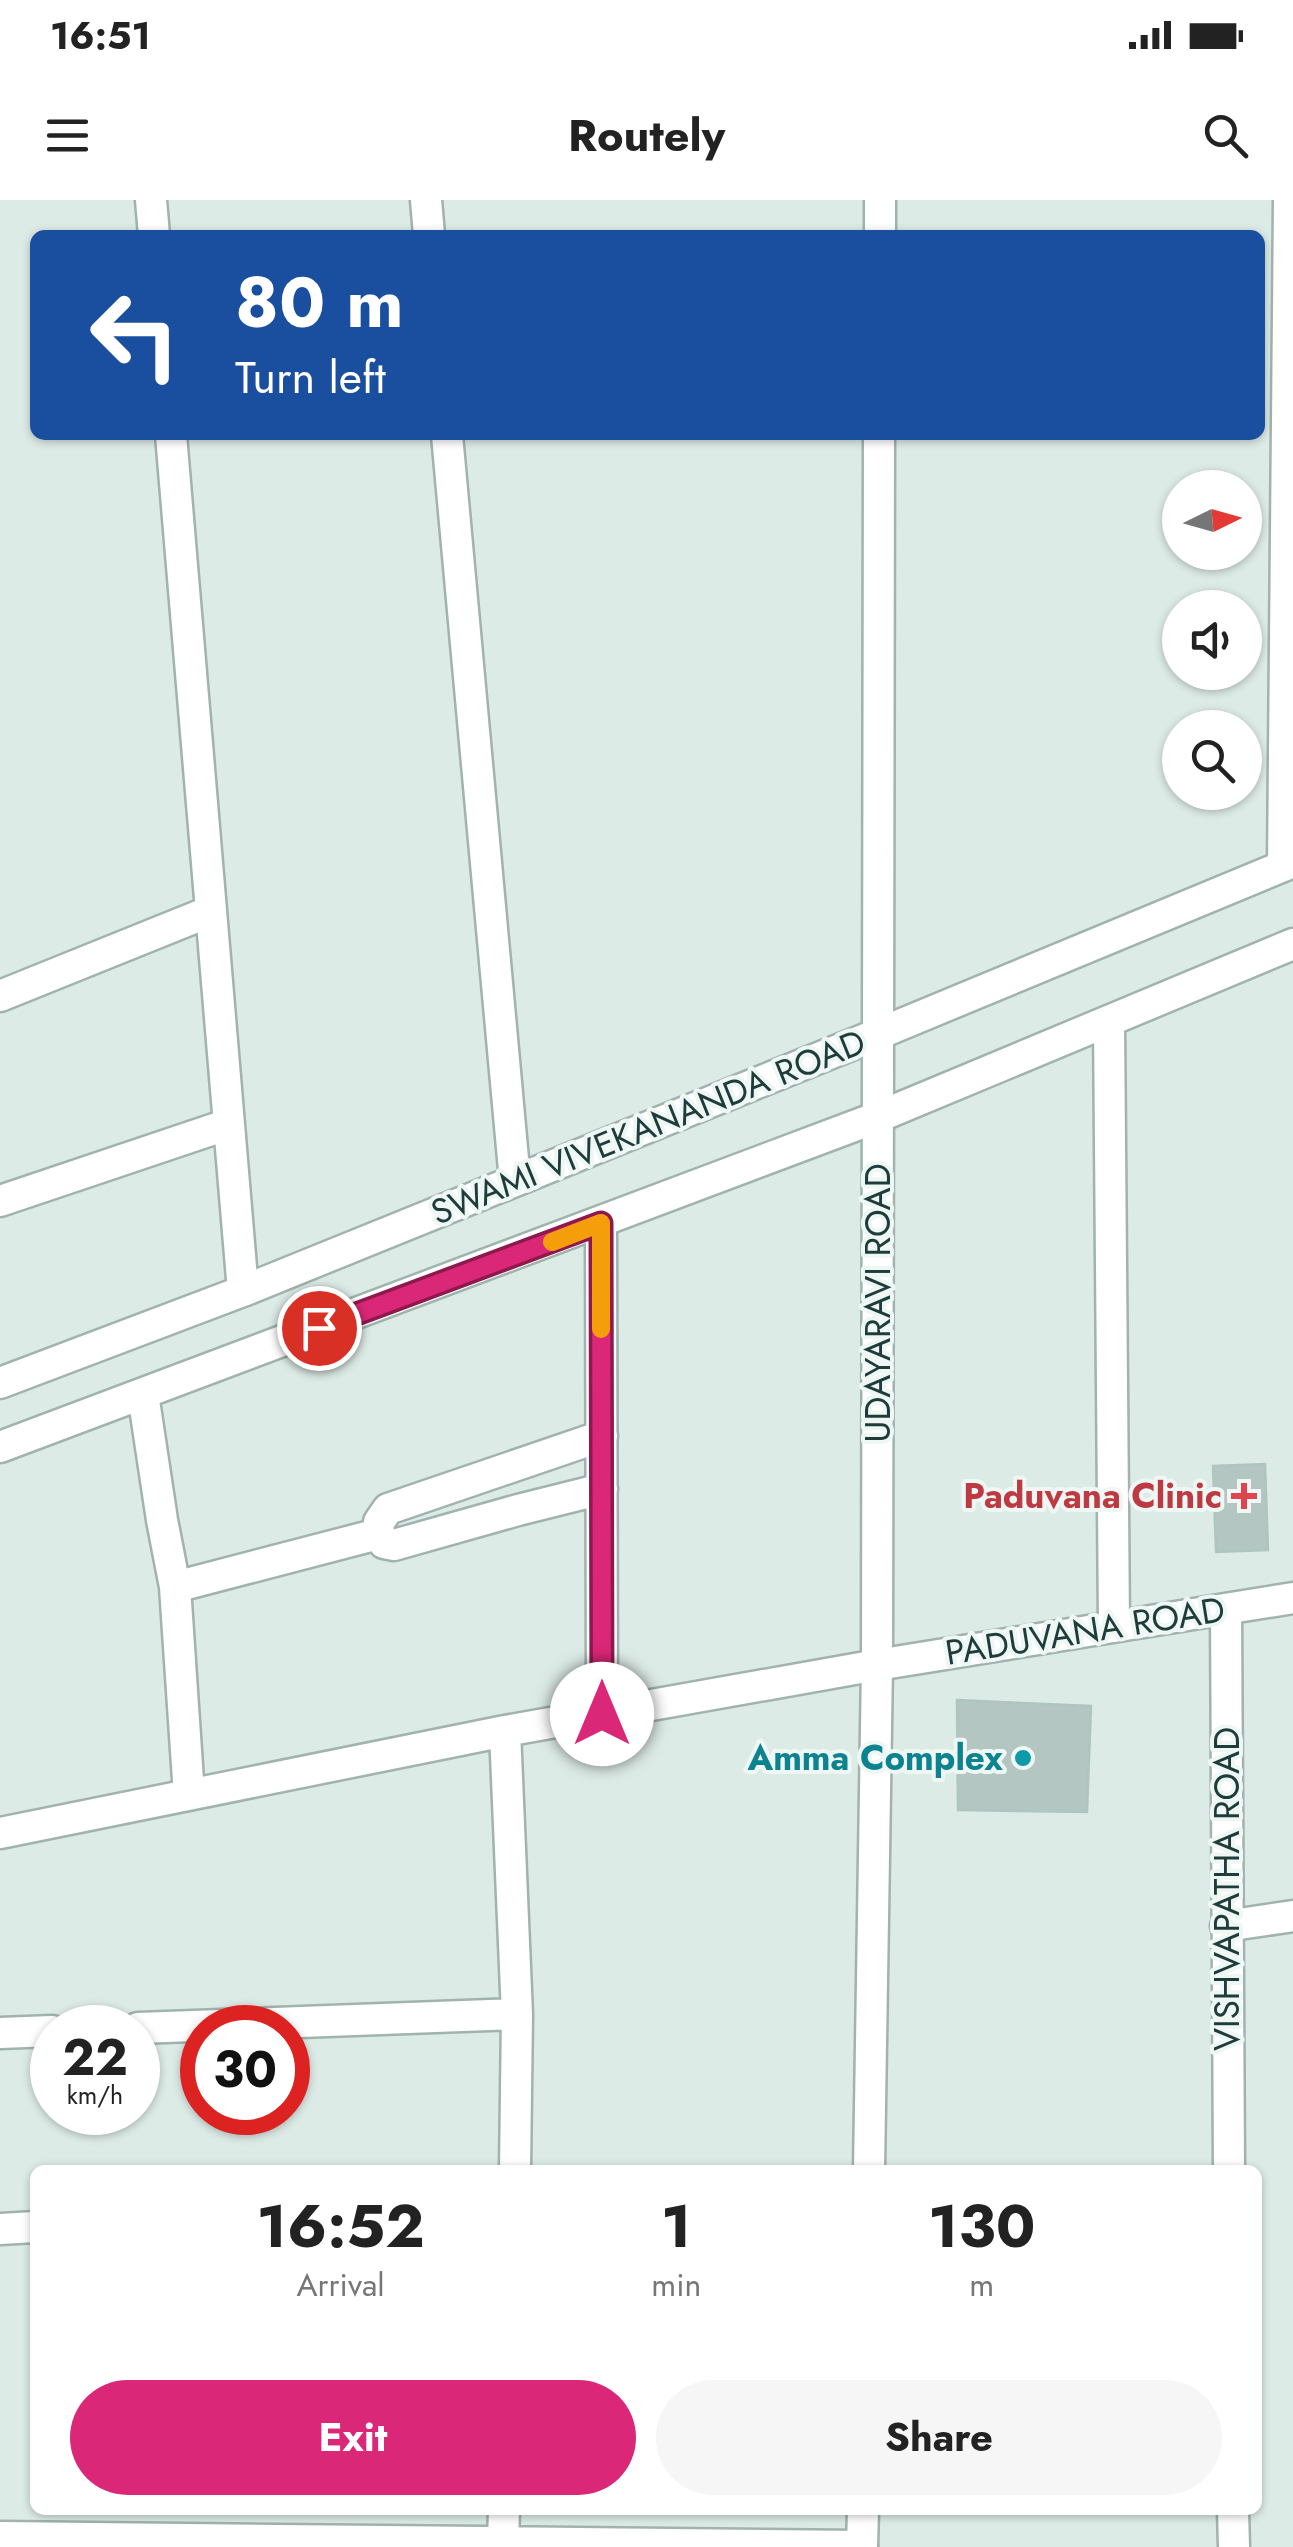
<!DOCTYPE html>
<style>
:root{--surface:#fff;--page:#f6f6f6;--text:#222;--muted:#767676;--accent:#db2777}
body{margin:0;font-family:Jost,sans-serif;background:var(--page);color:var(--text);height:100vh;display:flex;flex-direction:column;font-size:38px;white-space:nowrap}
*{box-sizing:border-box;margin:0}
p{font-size:32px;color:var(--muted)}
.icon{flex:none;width:55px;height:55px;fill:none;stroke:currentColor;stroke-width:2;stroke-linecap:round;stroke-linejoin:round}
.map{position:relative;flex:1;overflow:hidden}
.panel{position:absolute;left:30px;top:1965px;width:1232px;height:350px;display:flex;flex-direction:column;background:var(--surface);border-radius:15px;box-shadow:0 2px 8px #0004}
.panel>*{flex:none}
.top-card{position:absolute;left:30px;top:30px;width:1235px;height:210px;border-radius:15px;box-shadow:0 2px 8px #0004;background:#1a4fa0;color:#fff;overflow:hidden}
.needle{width:65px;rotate:85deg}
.fabs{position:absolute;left:1162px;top:270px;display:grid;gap:20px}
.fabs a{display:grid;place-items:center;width:100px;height:100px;border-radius:50%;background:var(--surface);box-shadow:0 2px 8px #0004;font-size:50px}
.speed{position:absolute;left:30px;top:1805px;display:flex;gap:20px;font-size:50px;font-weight:700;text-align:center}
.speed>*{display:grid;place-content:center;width:130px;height:130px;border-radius:50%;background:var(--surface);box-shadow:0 2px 8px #0004;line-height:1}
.speed small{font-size:25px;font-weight:400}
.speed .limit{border:15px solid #d22;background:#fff;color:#111}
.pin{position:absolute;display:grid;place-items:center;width:85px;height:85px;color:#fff;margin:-42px;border:5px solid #fff;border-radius:50%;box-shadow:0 2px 10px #0007}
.me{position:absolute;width:110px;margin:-55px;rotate:0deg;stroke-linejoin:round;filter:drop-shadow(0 0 8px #0008)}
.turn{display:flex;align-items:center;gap:35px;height:210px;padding:0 40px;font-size:45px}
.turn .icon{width:130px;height:130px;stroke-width:2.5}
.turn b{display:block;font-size:70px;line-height:85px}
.eta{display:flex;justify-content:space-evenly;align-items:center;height:170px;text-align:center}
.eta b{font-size:60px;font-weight:700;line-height:70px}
.cta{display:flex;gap:20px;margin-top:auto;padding:20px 40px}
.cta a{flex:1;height:115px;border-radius:60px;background:var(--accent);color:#fff;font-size:40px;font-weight:700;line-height:115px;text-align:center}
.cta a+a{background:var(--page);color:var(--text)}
.status{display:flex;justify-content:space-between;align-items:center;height:70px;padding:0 50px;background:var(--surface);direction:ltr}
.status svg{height:28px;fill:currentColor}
header{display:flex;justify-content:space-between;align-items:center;height:130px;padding:0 40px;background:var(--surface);font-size:45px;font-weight:700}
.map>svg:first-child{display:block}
</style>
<div class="status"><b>16:51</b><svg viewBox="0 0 49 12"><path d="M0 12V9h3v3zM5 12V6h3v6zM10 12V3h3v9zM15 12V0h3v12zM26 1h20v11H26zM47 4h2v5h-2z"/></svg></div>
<header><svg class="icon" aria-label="menu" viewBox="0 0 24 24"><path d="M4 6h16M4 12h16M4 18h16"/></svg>Routely<svg class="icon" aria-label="search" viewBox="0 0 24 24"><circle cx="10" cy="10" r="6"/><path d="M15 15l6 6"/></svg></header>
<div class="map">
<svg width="1293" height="2347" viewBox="0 0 1293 2347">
<rect width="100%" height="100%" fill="#ddebe7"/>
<path fill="#b3c6c1" stroke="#afc5c0" stroke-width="2.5" d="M1265,1264l3,86 -52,2 -3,-86z
M957,1500l134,6 -4,106 -129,-2z"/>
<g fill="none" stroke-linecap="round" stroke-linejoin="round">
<g stroke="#a0b3af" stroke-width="35">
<path id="minor" d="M151,0l3,35
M426,0l3,35
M171,235l72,856
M447,235l68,746
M1283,666l6,-666
M0,796l211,-85
M1109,821l5,606
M0,1001l229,-77
M601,1023l1,490
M0,1183l243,-92 635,-257 415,-172
M143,1194l19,126 13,67 14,208
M0,1247l878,-330 415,-173
M378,1334l1,-12 9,-13 214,-73
M378,1334l6,9 10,2 124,-35 84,-21
M175,1387l203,-53
M1226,1409l3,561
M505,1531l12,283 -2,156
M0,1633l505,-102 372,-66 416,-67
M1226,1726l67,-10
M138,1828l379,-14
M0,1833l52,-2
M0,2029l35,-2
M1233,2310l1,37
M0,2337l862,9
M503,2342l1,-32"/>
</g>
<g stroke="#a0b3af" stroke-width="35">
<path id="tertiary" d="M880,35v-35
M869,1970l8,-505 2,-1230
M862,2347l1,-37"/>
</g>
<use href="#minor" stroke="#fff" stroke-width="30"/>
<use href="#tertiary" stroke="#fff" stroke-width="30"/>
</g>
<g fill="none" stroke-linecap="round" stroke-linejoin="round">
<g stroke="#8e194d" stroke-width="25">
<path id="route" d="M319,1128l282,-105 1,491"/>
</g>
<use href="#route" stroke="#db2777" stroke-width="18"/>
<path stroke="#f59e0b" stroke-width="18" d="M552,1042l49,-19v106"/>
</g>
<path fill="#e0444e" stroke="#eef7f4" stroke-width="4" d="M1239 1281h10v10h10v10h-10v10h-10v-10h-10v-10h10z"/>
<circle fill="#0f9aa8" stroke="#eef7f4" stroke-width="4" cx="1023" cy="1558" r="10"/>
<g text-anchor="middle" stroke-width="8" stroke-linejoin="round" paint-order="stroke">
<g font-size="35" fill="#1e3c39" stroke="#eef7f4">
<text transform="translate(648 927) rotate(-22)" y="12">SWAMI VIVEKANANDA ROAD</text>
<text transform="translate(878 1103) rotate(-90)" y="12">UDAYARAVI ROAD</text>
<text transform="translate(1085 1431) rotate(-9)" y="12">PADUVANA ROAD</text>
<text transform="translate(1227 1689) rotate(-90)" y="12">VISHVAPATHA ROAD</text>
</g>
<g font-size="35" font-weight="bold" fill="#be3a42" stroke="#eef7f4" text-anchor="end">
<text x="1222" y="1308">Paduvana Clinic</text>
</g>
<g font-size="35" font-weight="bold" fill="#0d838f" stroke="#eef7f4" text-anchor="end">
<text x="1003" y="1570">Amma Complex</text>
</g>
</g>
</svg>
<div class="fabs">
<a><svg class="needle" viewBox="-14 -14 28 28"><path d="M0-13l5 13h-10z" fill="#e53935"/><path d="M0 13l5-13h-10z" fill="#767676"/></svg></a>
<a><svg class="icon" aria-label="sound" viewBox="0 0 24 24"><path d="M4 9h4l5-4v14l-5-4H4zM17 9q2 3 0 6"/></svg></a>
<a><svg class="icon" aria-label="search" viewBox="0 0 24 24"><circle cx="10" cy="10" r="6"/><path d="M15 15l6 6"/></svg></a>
</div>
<div class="speed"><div>22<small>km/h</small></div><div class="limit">30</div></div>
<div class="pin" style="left:319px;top:1128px;background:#d93025"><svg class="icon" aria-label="arrive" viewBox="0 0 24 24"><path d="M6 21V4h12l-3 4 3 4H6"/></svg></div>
<svg class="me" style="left:602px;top:1514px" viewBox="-20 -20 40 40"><circle r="19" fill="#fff"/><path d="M0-13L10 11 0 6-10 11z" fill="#db2777"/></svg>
<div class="top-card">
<div class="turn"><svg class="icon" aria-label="left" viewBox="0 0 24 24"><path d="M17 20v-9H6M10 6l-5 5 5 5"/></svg><div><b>80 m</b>Turn left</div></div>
</div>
<section class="panel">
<div class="eta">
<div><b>16:52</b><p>Arrival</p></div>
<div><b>1</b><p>min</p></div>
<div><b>130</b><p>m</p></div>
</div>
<div class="cta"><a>Exit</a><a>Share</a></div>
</section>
</div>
